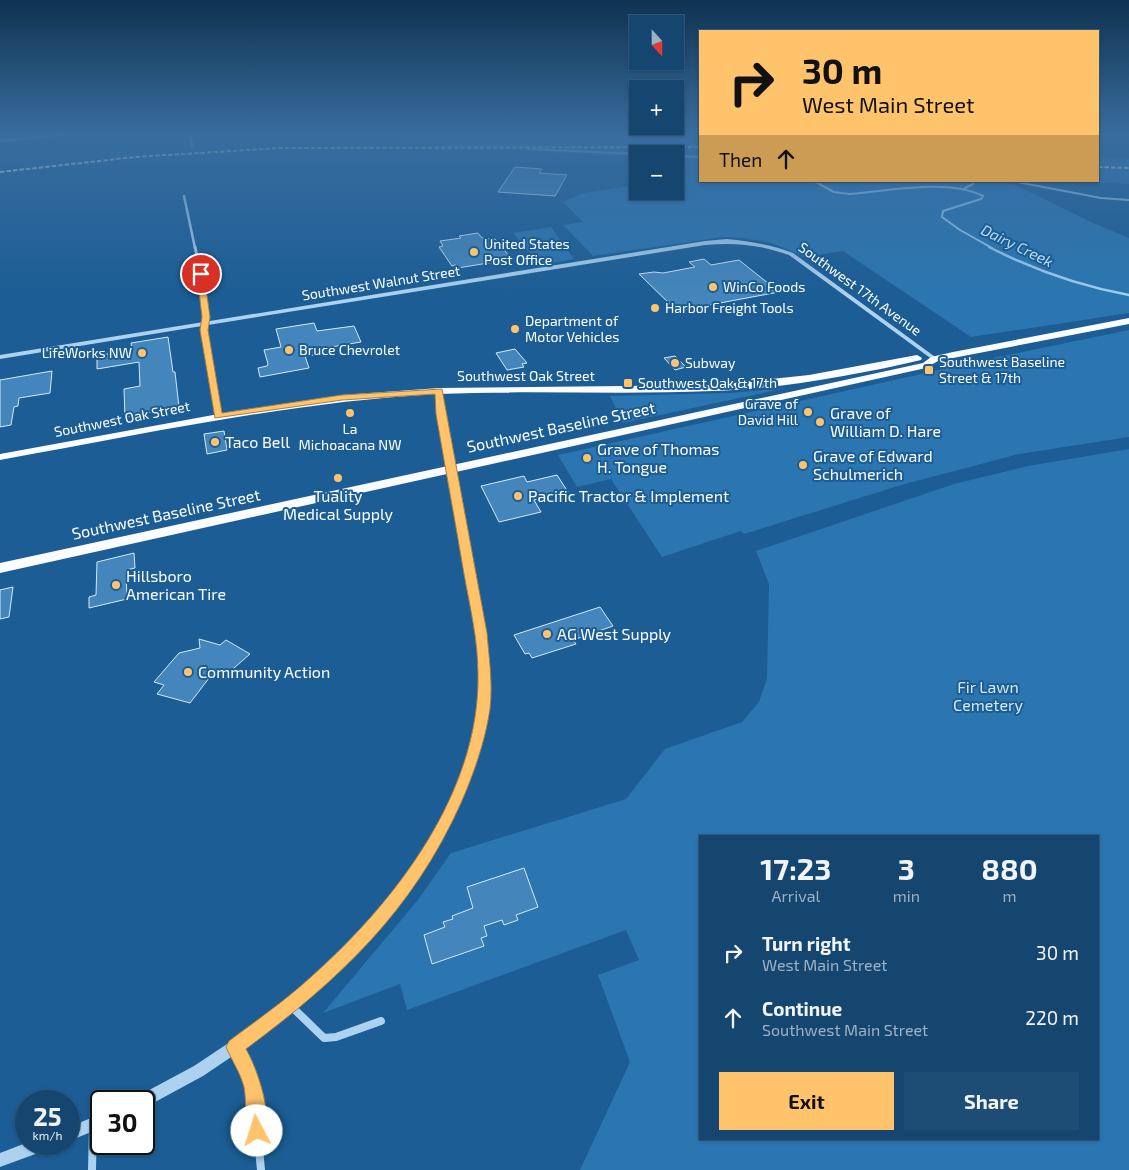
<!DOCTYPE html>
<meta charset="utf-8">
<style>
:root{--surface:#14466f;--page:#1d4d74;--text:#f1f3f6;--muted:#9db1c3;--line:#335e82;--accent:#ffc36b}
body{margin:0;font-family:"Exo 2",sans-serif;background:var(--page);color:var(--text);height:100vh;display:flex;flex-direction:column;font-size:19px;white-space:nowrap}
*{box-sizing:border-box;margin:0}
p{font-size:16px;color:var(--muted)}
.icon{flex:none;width:28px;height:28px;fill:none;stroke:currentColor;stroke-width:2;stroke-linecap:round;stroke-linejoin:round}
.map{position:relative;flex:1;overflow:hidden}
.sheet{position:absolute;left:699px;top:835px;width:400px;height:305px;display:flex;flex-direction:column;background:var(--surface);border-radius:0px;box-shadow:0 1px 4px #0004,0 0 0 1px var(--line)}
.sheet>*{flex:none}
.hud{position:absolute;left:699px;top:30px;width:400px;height:152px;border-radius:0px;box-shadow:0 1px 4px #0004,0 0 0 1px var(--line);background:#ffc36b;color:#111;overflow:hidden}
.needle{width:32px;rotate:159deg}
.controls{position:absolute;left:629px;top:15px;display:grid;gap:10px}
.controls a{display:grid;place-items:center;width:55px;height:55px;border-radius:0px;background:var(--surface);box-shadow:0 1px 4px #0004,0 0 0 1px var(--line);font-size:25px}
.speed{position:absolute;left:15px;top:1090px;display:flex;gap:10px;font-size:25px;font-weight:700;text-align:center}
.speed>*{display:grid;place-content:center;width:65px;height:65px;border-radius:50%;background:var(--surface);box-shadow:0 1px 4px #0004,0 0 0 1px var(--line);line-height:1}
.speed small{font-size:12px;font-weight:400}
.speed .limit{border:2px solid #111;border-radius:8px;background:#fff;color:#111}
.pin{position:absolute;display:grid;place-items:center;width:42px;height:42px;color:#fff;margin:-21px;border:2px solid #fff;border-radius:50%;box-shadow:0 1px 5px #0007}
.me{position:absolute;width:55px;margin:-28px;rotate:355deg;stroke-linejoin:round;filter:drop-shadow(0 0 4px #0008)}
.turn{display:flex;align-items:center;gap:18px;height:105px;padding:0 20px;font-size:22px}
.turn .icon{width:65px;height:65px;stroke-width:2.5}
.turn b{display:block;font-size:35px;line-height:42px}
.then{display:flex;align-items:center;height:48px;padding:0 20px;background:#0003;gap:10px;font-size:19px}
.eta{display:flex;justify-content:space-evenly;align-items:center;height:85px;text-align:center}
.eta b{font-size:30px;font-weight:700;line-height:35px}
.action{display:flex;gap:10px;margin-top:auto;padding:10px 20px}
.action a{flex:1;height:58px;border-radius:0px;background:var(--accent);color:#111;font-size:20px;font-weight:700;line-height:58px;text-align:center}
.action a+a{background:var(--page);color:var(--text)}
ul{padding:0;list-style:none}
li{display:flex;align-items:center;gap:15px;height:65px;padding:0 20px}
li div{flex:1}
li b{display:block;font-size:19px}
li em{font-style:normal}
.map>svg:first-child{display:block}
</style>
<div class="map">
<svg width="1129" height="1170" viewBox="0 0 1129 1170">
<rect width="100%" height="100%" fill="#1b5d94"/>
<path fill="#2b76b0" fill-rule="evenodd" d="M443,133h257v48h288l25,3 78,38 38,16v75l-158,24 -128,-86 -38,6 -33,-14 -29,-5 -20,-1 -130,19 -30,-31 20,-3 -20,-20 20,-9 54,-8 1,6h37v-37h-37l-1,8 -10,-5 -112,-7h-75l3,-6h-62l28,-3 35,1 9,-3 -1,-2z
M1098,157l31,1v26l-60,-3h29z
M551,227l23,32 -34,6 -27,-32z
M1129,330v107l-110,17 -118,31 -157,49 -3,-3 -79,26 -51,-78 -34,8 -19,-32 435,-97z
M786,388l-163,35 -13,-27 120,-3z
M1129,449v721h-549l50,-108 -32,-87 41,-15 -13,-30 -219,80 -7,-26 -77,29 94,-112 34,-48 175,-54 39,-50 77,-27 17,-20 8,-24 2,-94 -13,-33 198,-67 74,-18zM700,836h398v303h-398z"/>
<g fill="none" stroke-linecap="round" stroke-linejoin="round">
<path stroke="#a0cff1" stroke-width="2" d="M529,149l109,5
M675,156l25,1
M814,181l20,11 15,2c39,-3 99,-16 134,2l-2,3 -38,12 -1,6 18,13 32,18
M1012,181l89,17 28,2
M965,188l8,-4 1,-3"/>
<path stroke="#a0cff1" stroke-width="2.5" d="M989,247c45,23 91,39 140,48"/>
</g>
<path fill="#4486bb" stroke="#d3e9fb" d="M515,167l27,2 -3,4 28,2 -12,21 -57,-4z
M478,233l4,5 13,1 15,18 -6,1 2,2 -48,8 -2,-3 -4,1 -13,-19 4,-1 -3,-5 21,-3 -2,-2z
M704,259l7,6 28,-5 40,32 -102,19 -38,-37 15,-2 9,1 32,-6 -6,-5z
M314,323l3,8 37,-5 7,16 -48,8 2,5 -10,1 4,12 -49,9 -2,-9 9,-2 1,-2 -4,-14 17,-3 -5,-18z
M168,337l5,35h2l4,35 -54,10 -1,-28 16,-3 -1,-24 -42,7v-13l35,-7 -1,-6z
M515,349l12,14 -5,1 2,3 -17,3 -11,-17z
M675,356l11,11 -11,3 -11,-12z
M52,371l-2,22 -31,5 -1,8 -4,1 -3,18 -11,2v-47z
M224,431l3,19 -20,4 -3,-20z
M557,475l11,17 -34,8 7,12 -42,10 -18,-36 43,-10 3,6z
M134,553l1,15 -9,2 1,29 -38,9v-11l7,-2 1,-33z
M13,587l-4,30 -9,2v-29z
M600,607l13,19 -40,14 3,4 -44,14 -3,-5 -4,1 -11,-19z
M199,639l21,6 6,-5 24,14 -24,21 -10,-6 -26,34 -33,-9 7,-9 -10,-3 25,-29 21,-5z
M524,868l14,39 -22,8 2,5 -14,5 -2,-5 -18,6 3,10 -6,2 3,8 -52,18 -8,-29 21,-8 -2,-5 10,-3 -1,-3 21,-8 -6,-21z"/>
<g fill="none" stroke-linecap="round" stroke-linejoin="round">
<path stroke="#acd2ef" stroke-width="2.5" d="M190,133l2,13
M0,141l79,-8
M184,196l11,52"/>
<path stroke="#acd2ef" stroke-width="3" d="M195,247l9,40 1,37"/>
<path stroke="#acd2ef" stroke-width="8" d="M291,1006l33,32 12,-1 45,-16
M235,1047l13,23 5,18 8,82
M92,1170l1,-45"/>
<path fill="#acd2ef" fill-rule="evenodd" d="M727,239c23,2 44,6 66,14l145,106 -5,1 -144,-105c-28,-10 -54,-13 -84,-10l-497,80 -1,4 14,88 -3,2 -3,-2 -13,-91 -202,33v-4l705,-114z
M439,389l3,2 1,23 40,207 7,57v14l-11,63 -25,63 -38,64 -47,57 -52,52 -56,46 -58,39 -59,32v-7h-8l2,-5 56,-30 57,-38 57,-46 53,-52 46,-56 37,-59 25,-60 11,-63v-14l-6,-57 -37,-207 -1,-23z
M101,1114v14l-32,13v-14z
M26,1143l25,1 -2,5 -49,18v-14z"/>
<path fill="#fafcff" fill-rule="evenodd" d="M1129,318v6l-176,34 -15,3 -12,7 -926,205v-10l923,-200 8,-6 22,-5z
M917,355l5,3 -1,2c-64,15 -142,29 -208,31 -92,4 -184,-1 -275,3 -148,8 -293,40 -438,66v-6l235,-43 107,-16 97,-7 276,-3 94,-10z"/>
<path stroke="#fff" stroke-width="2" stroke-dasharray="4.5 2" stroke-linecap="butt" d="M1098,167l31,1
M0,172l135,-15 145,-9 420,-1"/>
</g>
<linearGradient id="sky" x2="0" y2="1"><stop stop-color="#0f3351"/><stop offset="0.45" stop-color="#396d9f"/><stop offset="1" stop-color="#396d9f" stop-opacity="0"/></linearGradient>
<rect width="1129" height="297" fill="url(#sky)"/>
<path fill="#ffc36b" stroke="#a67f46" d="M201,271l3,3 6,43 -2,13 14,83 120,-18 100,-6 45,244c2,25 6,50 3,76 -5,33 -16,64 -29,94 -49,109 -121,176 -215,246 12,21 27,66 18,89l-7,2 -7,-2c-6,-16 -3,-35 -6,-51 -4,-15 -12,-26 -18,-40l3,-6c28,-21 57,-41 83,-65 84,-75 168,-184 166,-302 0,-34 -8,-67 -14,-100 -9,-54 -19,-107 -28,-160l-1,-20 -93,6 -127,18 -15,-88 2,-13 -5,-43z"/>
<g fill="#ffc36b" stroke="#1b5d94" stroke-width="2">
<circle cx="474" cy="252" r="5"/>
<circle cx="713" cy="287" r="5"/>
<circle cx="655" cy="308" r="5"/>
<circle cx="515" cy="329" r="5"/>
<circle cx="289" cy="350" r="5"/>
<circle cx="142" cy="353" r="5"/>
<circle cx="675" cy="363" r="5"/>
<rect x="924" y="365" width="10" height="10" rx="2.5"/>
<rect x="623" y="378" width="10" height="10" rx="2.5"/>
<circle cx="808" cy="412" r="5"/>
<circle cx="350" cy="413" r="5"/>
<circle cx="820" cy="422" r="5"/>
<circle cx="215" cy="442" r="5"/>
<circle cx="587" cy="458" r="5"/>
<circle cx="803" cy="465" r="5"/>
<circle cx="338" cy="478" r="5"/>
<circle cx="518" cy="496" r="5"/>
<circle cx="116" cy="585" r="5"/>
<circle cx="547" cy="634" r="5"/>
<circle cx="188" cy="672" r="5"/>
</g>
<g text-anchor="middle" stroke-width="4" stroke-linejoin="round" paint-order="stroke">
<g font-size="14" fill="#fff" stroke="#1b5d94" text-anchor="start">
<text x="484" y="249">United States<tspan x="484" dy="16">Post Office</tspan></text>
<text x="723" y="292">WinCo Foods</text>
<text x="665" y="313">Harbor Freight Tools</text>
<text x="525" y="326">Department of<tspan x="525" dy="16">Motor Vehicles</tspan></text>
<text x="299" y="355">Bruce Chevrolet</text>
<text x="132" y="358" text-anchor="end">LifeWorks NW</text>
<text x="939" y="367">Southwest Baseline<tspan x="939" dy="16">Street &amp; 17th</tspan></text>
<text x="685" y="368">Subway</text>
<text x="638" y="388">Southwest Oak &amp; 17th</text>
<text x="798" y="409" text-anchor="end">Grave of<tspan x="798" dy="16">David Hill</tspan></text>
<text x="350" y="434" text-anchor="middle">La<tspan x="350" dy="16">Michoacana NW</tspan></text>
</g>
<g font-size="14" fill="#fff" stroke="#1b5d94">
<text transform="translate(381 283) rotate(-9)" y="5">Southwest Walnut Street</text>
<text transform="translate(860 289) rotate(36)" y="5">Southwest 17th Avenue</text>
<text x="526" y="381">Southwest Oak Street</text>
<text transform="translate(122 419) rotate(-11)" y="5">Southwest Oak Street</text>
</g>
<g font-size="15" font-style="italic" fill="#b9dcf6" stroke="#1b5d94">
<text transform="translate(1017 246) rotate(26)" y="5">Dairy Creek</text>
</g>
<g font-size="16" fill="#fff" stroke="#1b5d94" text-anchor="start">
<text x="830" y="419">Grave of<tspan x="830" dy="18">William D. Hare</tspan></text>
<text x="225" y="448">Taco Bell</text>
<text x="597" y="455">Grave of Thomas<tspan x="597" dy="18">H. Tongue</tspan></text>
<text x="813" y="462">Grave of Edward<tspan x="813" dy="18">Schulmerich</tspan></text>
<text x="338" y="502" text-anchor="middle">Tuality<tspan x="338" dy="18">Medical Supply</tspan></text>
<text x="528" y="502">Pacific Tractor &amp; Implement</text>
<text x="126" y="582">Hillsboro<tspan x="126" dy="18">American Tire</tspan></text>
<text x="557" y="640">AG West Supply</text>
<text x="198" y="678">Community Action</text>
</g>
<g font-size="16" fill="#fff" stroke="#1b5d94">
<text transform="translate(561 427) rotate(-12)" y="6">Southwest Baseline Street</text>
<text transform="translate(166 514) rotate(-12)" y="6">Southwest Baseline Street</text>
</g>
<g font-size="16" fill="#d3e9fb" stroke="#1b5d94">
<text x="988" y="693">Fir Lawn<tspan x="988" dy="18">Cemetery</tspan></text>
</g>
</g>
</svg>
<div class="controls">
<a><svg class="needle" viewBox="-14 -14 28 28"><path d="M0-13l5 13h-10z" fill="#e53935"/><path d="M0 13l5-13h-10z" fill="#9db1c3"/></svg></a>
<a>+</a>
<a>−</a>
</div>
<div class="speed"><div>25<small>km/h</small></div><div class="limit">30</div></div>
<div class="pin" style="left:201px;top:274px;background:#d93025"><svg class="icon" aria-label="arrive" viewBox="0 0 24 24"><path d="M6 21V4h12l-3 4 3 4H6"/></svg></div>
<svg class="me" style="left:257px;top:1131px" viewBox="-20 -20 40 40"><circle r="19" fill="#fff"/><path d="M0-13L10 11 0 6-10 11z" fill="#ffc36b"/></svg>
<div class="hud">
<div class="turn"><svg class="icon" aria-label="right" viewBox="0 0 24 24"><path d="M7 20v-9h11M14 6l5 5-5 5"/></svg><div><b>30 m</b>West Main Street</div></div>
<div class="then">Then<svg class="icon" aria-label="ahead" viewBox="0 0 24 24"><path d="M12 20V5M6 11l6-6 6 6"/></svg></div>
</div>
<section class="sheet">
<div class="eta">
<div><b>17:23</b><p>Arrival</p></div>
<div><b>3</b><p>min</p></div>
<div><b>880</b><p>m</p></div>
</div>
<ul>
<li><svg class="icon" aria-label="right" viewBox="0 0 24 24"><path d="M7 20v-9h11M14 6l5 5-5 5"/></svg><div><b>Turn right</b><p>West Main Street</p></div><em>30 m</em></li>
<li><svg class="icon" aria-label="ahead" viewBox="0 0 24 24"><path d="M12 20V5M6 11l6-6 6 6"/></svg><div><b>Continue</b><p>Southwest Main Street</p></div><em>220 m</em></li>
</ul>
<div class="action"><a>Exit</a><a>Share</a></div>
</section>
</div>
